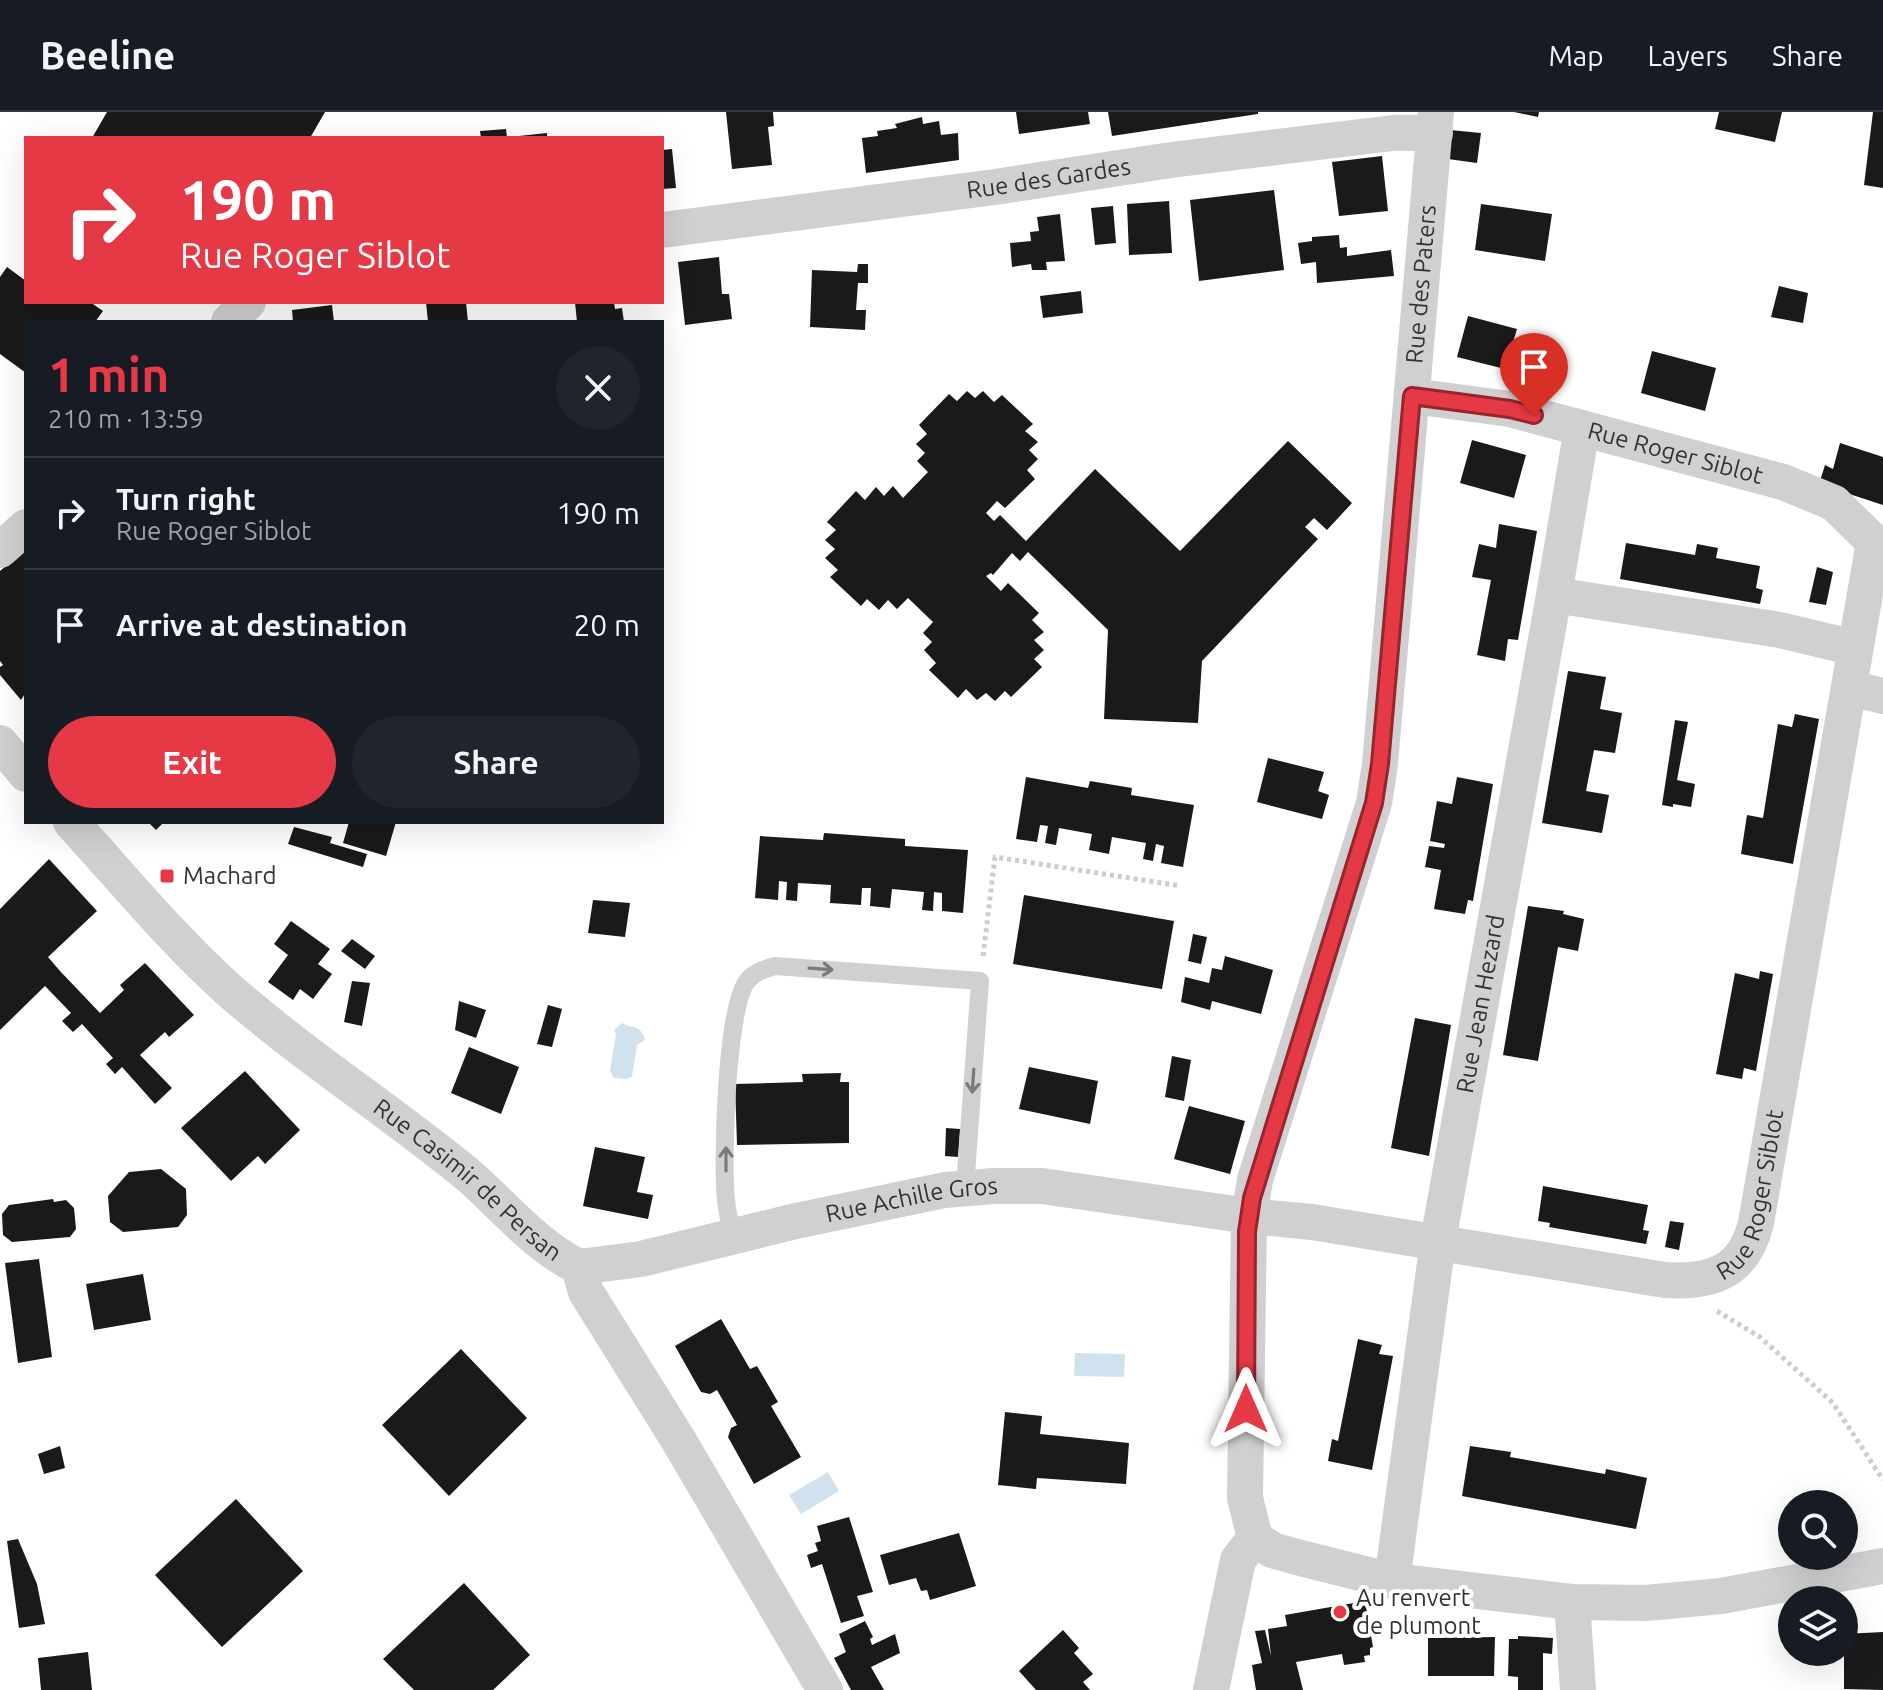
<!DOCTYPE html>
<meta charset="utf-8">
<style>
:root{--surface:#171b24;--page:#20242c;--text:#f1f3f6;--muted:#9ea1a6;--line:#363941;--accent:#e63946}
body{margin:0;font-family:Ubuntu,sans-serif;background:var(--page);color:var(--text);height:100vh;display:flex;flex-direction:column;font-size:30px;white-space:nowrap}
*{box-sizing:border-box;margin:0}
p{font-size:26px;color:var(--muted)}
.icon{flex:none;width:44px;height:44px;fill:none;stroke:currentColor;stroke-width:2;stroke-linecap:round;stroke-linejoin:round}
.map{position:relative;flex:1;overflow:hidden}
.details{position:absolute;left:24px;top:208px;width:640px;height:504px;display:flex;flex-direction:column;background:var(--surface);border-radius:0px;box-shadow:0 8px 32px #0002}
.details>*{flex:none}
.top-card{position:absolute;left:24px;top:24px;width:640px;height:168px;border-radius:0px;box-shadow:0 8px 32px #0002;background:#e63946;color:#fff;overflow:hidden}
.controls{position:absolute;left:1778px;top:1378px;display:grid;gap:16px}
.controls a{display:grid;place-items:center;width:80px;height:80px;border-radius:50%;background:var(--surface);box-shadow:0 8px 32px #0002;font-size:40px}
.pin{position:absolute;display:grid;place-items:center;width:68px;height:68px;color:#fff;margin:-82px -34px;border-radius:50% 50% 50% 0;rotate:-45deg;box-shadow:0 0 8px #0007}
.pin .icon{rotate:45deg}
.me{position:absolute;width:88px;margin:-44px;rotate:0deg;stroke-linejoin:round;filter:drop-shadow(0 0 6px #0008)}
.turn{display:flex;align-items:center;gap:28px;height:168px;padding:0 24px;font-size:36px}
.turn .icon{width:104px;height:104px;stroke-width:2.5}
.turn b{display:block;font-size:56px;line-height:68px}
.round{display:grid;place-items:center;flex:none;width:84px;height:84px;border-radius:42px;background:var(--page)}
.headline{display:flex;align-items:center;justify-content:space-between;height:136px;padding:0 24px}
h1{font-size:48px;font-weight:700;line-height:60px;color:var(--accent)}
.button{display:flex;gap:16px;margin-top:auto;padding:16px 24px}
.button a{flex:1;height:92px;border-radius:48px;background:var(--accent);color:#fff;font-size:32px;font-weight:700;line-height:92px;text-align:center}
.button a+a{background:var(--page);color:var(--text)}
ul{padding:0;list-style:none}
li{display:flex;align-items:center;gap:24px;height:112px;padding:0 24px;border-top:2px solid var(--line)}
li div{flex:1}
li b{display:block;font-size:30px}
li em{font-style:normal}
header{display:flex;align-items:center;gap:48px;box-sizing:border-box;height:112px;padding:0 40px;background:var(--surface);border-bottom:2px solid var(--line)}
header strong{font-size:38px}
nav{display:flex;gap:44px;margin-inline-start:auto;font-size:28px}
.map>svg:first-child{display:block}
</style>
<header>
<strong>Beeline</strong>
<nav><a>Map</a><a>Layers</a><a>Share</a></nav>
</header>
<div class="map">
<svg width="1883" height="1578" viewBox="0 0 1883 1578">
<rect width="100%" height="100%" fill="#fff"/>
<path fill="#cfe2ee" d="M622,911c10,6 19,1 23,17l-8,5 -5,31 -5,3 -13,-1 -4,-7 6,-37 -2,-4z
M1075,1241l50,1 -1,23 -50,-1z
M828,1360l11,19 -38,23 -12,-19z"/>
<path fill="#1a1a1a" d="M107,0h218l-15,26h-218z
M726,0h47l1,14 -6,1 4,38 -40,4z
M1016,0h72l2,12 -71,10z
M1108,0h150v2l-146,22z
M1514,0h25l-1,5z
M1719,0h63l-7,30 -60,-13z
M1873,0h10v76l-19,-3z
M922,5l1,7 16,-3 2,14 17,-2 1,27 -93,13 -4,-35 16,-2 -1,-5 20,-3 -2,-4z
M506,17l1,9h-26l-1,-7z
M1450,18l31,3 -4,30 -29,-4z
M547,21v5h-28v-2z
M672,37l4,39 -14,1v-39z
M1382,44l6,55 -49,5 -7,-54z
M1274,78l10,80 -85,11 -9,-81z
M1169,89l3,52 -43,2 -2,-51z
M1481,92l71,10 -7,47 -70,-11z
M1113,94l3,37 -21,2 -4,-37z
M1060,102l5,47 -19,1 1,8h-15l-1,-6 -19,3 -2,-24 21,-2 -1,-9 9,-1 -2,-14z
M1339,123l1,13 7,-1v9l44,-6 3,26 -77,7 -1,-21 -15,2 -3,-21 14,-2v-4z
M719,145l3,37h7l3,25 -47,6 -7,-63z
M858,152h10v19h-10l-2,27h10l-1,20 -55,-3 2,-57 45,2z
M7,155l19,14v21h64l13,9 -8,11h-69v51l-26,-19v-77z
M1779,174l29,7 -5,30 -32,-6z
M1081,179l2,22 -40,5 -3,-22z
M426,190h40l2,20h-40z
M575,190h39l1,7 7,-1 2,14h-47z
M332,193l2,17h-41l-1,-12z
M1468,204l49,13 -12,40 -48,-12z
M1652,239l64,17 -11,43 -64,-18z
M967,279l8,7 8,-7 11,11 8,-7 31,29 -8,7 13,11 -9,8 9,9 -11,11 8,9 -30,29 -8,-7 -11,12 8,8 6,-6 26,26 69,-72 85,82 108,-110 64,62 -25,27 -13,-12 -9,9 13,12 -116,122 -4,62 -94,-4 4,-89 -80,-78 -8,9 -8,-8 -19,22 -2,-2 -5,3 15,15 7,-8 31,30 -7,7 12,12 -10,8 10,10 -10,9 8,8 -31,30 -6,-6 -10,10 -9,-8 -9,7 -11,-11 -8,9 -29,-28 7,-7 -12,-13 8,-8 -9,-9 10,-11 -25,-24 -11,11 -9,-9 -9,10 -12,-11 -6,7 -31,-29 8,-7 -13,-12 10,-9 -10,-9 11,-10 -9,-8 29,-31 9,9 11,-13 8,9 9,-10 10,12 25,-26 -11,-11 8,-8 -9,-9 11,-10 -8,-9 30,-31 8,7z
M1472,328l54,15 -12,43 -54,-15z
M1840,331l43,14v48l-55,-18 -8,-6 5,-16 8,4z
M1499,412l38,7 -19,109 -10,-1 -3,22 -28,-6 14,-75 -19,-3 7,-33 17,4z
M1626,431l69,12 2,-11 21,4 -2,10 44,8 -4,22 7,2 -3,14 -140,-25z
M26,437v143l-5,8 -21,-25v-8l3,-2 -3,-4v-90z
M1817,455l16,5 -7,33 -17,-3z
M1568,559l38,6 -6,32 22,4 -7,40 -21,-3 -8,41 23,4 -7,38 -60,-10z
M1795,602l24,5 -26,145 -52,-10 6,-39 16,3 15,-94 14,3z
M1675,608l13,2 -11,58 18,4 -4,23 -18,-3v3l-11,-2z
M1268,646l56,14 -6,19 11,4 -7,24 -65,-17z
M1026,665l62,11 2,-7 42,7 -1,7 63,10 -11,62 -22,-4 3,-17 -8,-2 -3,17 -10,-2 3,-16 -34,-6 -3,17 -20,-4 3,-16 -33,-6 -3,17 -11,-2 3,-17 -8,-1 -3,17 -21,-3z
M1457,665l36,7 -20,117 -5,-1 -3,14 -31,-5 7,-39 -16,-3 4,-21 15,2 1,-4 -15,-3 7,-40 15,3z
M148,710h16l-8,8z
M349,710h47l-10,34 -43,-13z
M294,715l38,10 -2,6 37,11 -4,13 -75,-23z
M824,721l81,6v7l63,4 -5,63 -21,-2v-18l-8,-1 -1,19 -11,-1 2,-18 -32,-3 -2,19 -20,-2 1,-18h-9l-1,17 -31,-2 1,-18 -33,-2 -1,18 -11,-1 1,-18 -8,-1 -1,19 -23,-2 5,-62 63,4z
M49,747l48,52 -49,46 12,14 40,42 24,-23 -4,-5 25,-22 49,52 -25,22 -4,-5 -25,23 32,33 -17,16 -33,-37 -7,7 -9,-10 7,-6 -31,-34 -9,8 -11,-11 9,-8 -26,-27 -45,44v-121z
M1024,783l150,26 -12,68 -149,-25z
M593,788l37,3 -5,34 -37,-4z
M1528,794l36,5 -1,3 21,5 -6,32 -20,-4 -20,114 -35,-6z
M291,809l39,28 -12,15 14,10 -19,25 -13,-10 -7,11 -25,-18 20,-27 -14,-11z
M1193,822l14,3 -6,27 -13,-3z
M352,827l23,17 -10,13 -24,-18z
M1225,844l48,14 -12,44 -49,-13 -2,9 -29,-8 4,-25 24,6 3,-15 10,2z
M1760,859l13,3 -17,97 -12,-3 -2,11 -26,-5 19,-101 24,6z
M352,869l18,2 -8,43 -18,-4z
M459,889l27,9 -10,28 -21,-8z
M548,893l14,4 -10,38 -15,-3z
M1415,906l36,7 -22,131 -38,-8z
M469,935l50,20 -18,47 -50,-21z
M1172,944l19,4 -7,41 -19,-4z
M1029,955l69,14 -8,43 -71,-15z
M245,959l55,59 -35,34 -7,-8 -27,25 -50,-53z
M841,961l-1,9h9v61l-112,2 -2,-61 68,-2 -1,-8z
M1189,994l56,15 -15,53 -56,-15z
M946,1016l14,1 -2,28 -13,-1z
M595,1035l50,10 -8,35 16,3 -5,24 -65,-13z
M161,1057l25,20 1,26 -9,12 -55,5 -13,-10 -2,-26 21,-24z
M1543,1074l105,19 -5,25 6,1 -3,13 -97,-17 1,-4 -12,-2z
M53,1087l1,3 12,-2 8,8 2,21 -6,8 -58,5 -9,-7 -1,-21 7,-9z
M1670,1109l14,2 -5,27 -14,-3z
M39,1147l13,98 -34,6 -13,-100z
M143,1162l8,46 -57,10 -8,-46z
M721,1207l29,50 7,-3 21,36 -7,4 30,51 -47,27 -26,-47 3,-9 6,-3 -20,-35 -7,4 -9,-2 -26,-46z
M1358,1227l24,6 -3,9 14,2 -21,114 -44,-9 4,-22 6,2z
M461,1237l66,69 -78,78 -67,-71z
M1005,1300l37,4 -2,18 89,9 -3,41 -89,-6 -1,11 -38,-4z
M60,1334l5,22 -21,6 -6,-20z
M1470,1334l41,6 -1,5 95,17 1,-5 41,9 -11,51 -174,-33z
M236,1387l67,72 -81,76 -67,-72z
M849,1405l24,75 -16,4 7,20 -23,7 -19,-59 -11,4 -4,-13 11,-4 -3,-8 6,-2 -4,-15z
M959,1421l17,53 -46,14 -3,-10 -6,1 -5,-13 -27,7 -9,-30z
M18,1427l19,45 8,40 -26,4 -12,-87z
M464,1471l66,72 -37,35h-79l-31,-31z
M1365,1489l8,46 -3,1v7l-6,1 1,6 -21,3 -2,-11 -46,8 7,28h-47l-4,-25 10,-2 -7,-32 10,-1 6,26 -3,-27 19,-3 -2,-11z
M865,1509l8,16 -3,2 2,6 23,-11 5,19 -29,14 13,23h-33l-17,-32 12,-6 -7,-18z
M1063,1518l16,18 -5,5 19,21 -10,8 7,8h-54l-17,-19z
M1883,1520v58l-39,-1v-55z
M1518,1524l35,2 -1,16 -9,-1v37h-25v-13l-10,-1 1,-37h9z
M1495,1525l-1,39h-66v-38z
M88,1540l4,38h-51l-3,-32z"/>
<g fill="none" stroke-linecap="round" stroke-linejoin="round">
<path stroke="#cdcdcd" stroke-width="5" stroke-dasharray="4 4" stroke-linecap="butt" d="M983,844l12,-99 186,29
M1717,1199l43,26 73,66 50,77"/>
<path stroke="#d0d0d0" stroke-width="18" d="M733,1124c-3,-12 -6,-24 -7,-36 -4,-37 0,-196 22,-220 7,-8 16,-11 27,-14l205,15 -15,207"/>
<g stroke="#d0d0d0" stroke-width="36">
<path id="s1" d="M662,118l333,-43 176,-27 222,-27h42"/>
<path d="M229,210l19,-20"/>
<path id="s2" d="M1412,284l98,13 273,73 51,21 40,39 9,2"/>
<path d="M0,438l26,-23"/>
<path d="M1554,483l226,35 75,18"/>
<path d="M1850,576l33,8"/>
<path d="M0,631l26,31"/>
<path id="s3" d="M71,710c52,57 102,118 159,169 76,66 160,120 237,183 37,32 67,71 112,93l7,25 93,149 146,249"/>
<path id="s4" d="M579,1155l62,-8 155,-38 149,-31 49,-4h48l207,30 63,6 353,58c47,3 79,-8 91,-57l118,-681"/>
<path id="s5" d="M1255,1426l-10,-40 4,-282 6,-36 119,-377 6,-39 56,-652"/>
<path d="M1255,1426l17,12 21,6 99,25 180,21 74,1 75,-7 162,-30"/>
<path id="s6" d="M1392,1469l46,-340 116,-646 28,-167"/>
<path d="M1572,1490l6,88"/>
<path d="M1211,1578l27,-130 17,-22"/>
</g>
</g>
<defs><path id="oneway-shaft" d="M-6 0H5M1.5-3L5.5 0L1.5 3" fill="none" stroke-width="1.6" stroke-linecap="round" stroke-linejoin="round" transform="scale(2)"/></defs>
<g stroke="#7a7a7a">
<use href="#oneway-shaft" transform="translate(821 857) rotate(4)"/>
<use href="#oneway-shaft" transform="translate(973 969) rotate(94)"/>
<use href="#oneway-shaft" transform="translate(726 1047) rotate(-90)"/>
</g>
<g fill="none" stroke-linecap="round" stroke-linejoin="round">
<g stroke="#96252e" stroke-width="20">
<path id="route" d="M1246,1297l1,-177 5,-34 122,-395 6,-39 32,-368 98,13 24,6"/>
</g>
<use href="#route" stroke="#e63946" stroke-width="14"/>
</g>
<g fill="#e63946" stroke="#fff" stroke-width="3">
<rect x="159" y="756" width="16" height="16" rx="4"/>
<circle cx="1340" cy="1500" r="8"/>
</g>
<g text-anchor="middle" stroke-width="8" stroke-linejoin="round" paint-order="stroke">
<g font-size="24" fill="#333" stroke="#fff">
<text dy="8" stroke="none"><textPath href="#s1" startOffset="390">Rue des Gardes</textPath></text>
<text dy="8" stroke="none"><textPath href="#s5" startOffset="1276">Rue des Paters</textPath></text>
<text dy="8" stroke="none"><textPath href="#s2" startOffset="270">Rue Roger Siblot</textPath></text>
<text dy="8" stroke="none"><textPath href="#s6" startOffset="584">Rue Jean Hezard</textPath></text>
<text dy="8" stroke="none"><textPath href="#s3" startOffset="536">Rue Casimir de Persan</textPath></text>
<text dy="8" stroke="none"><textPath href="#s4" startOffset="1246">Rue Roger Siblot</textPath></text>
<text dy="8" stroke="none"><textPath href="#s4" startOffset="340">Rue Achille Gros</textPath></text>
</g>
<g font-size="24" fill="#333" stroke="#fff" text-anchor="start">
<text x="183" y="772">Machard</text>
<text x="1356" y="1494">Au renvert<tspan x="1356" dy="28">de plumont</tspan></text>
</g>
</g>
</svg>
<div class="controls">
<a><svg class="icon" aria-label="search" viewBox="0 0 24 24"><circle cx="10" cy="10" r="6"/><path d="M15 15l6 6"/></svg></a>
<a><svg class="icon" aria-label="layers" viewBox="0 0 24 24"><path d="M12 4l9 5-9 5-9-5zM3 14l9 5 9-5"/></svg></a>
</div>
<div class="pin" style="left:1534px;top:303px;background:#d93025"><svg class="icon" aria-label="arrive" viewBox="0 0 24 24"><path d="M6 21V4h12l-3 4 3 4H6"/></svg></div>
<svg class="me" style="left:1246px;top:1297px" viewBox="-20 -20 40 40"><path d="M0-17L14 15 0 8-14 15z" fill="#e63946" stroke="#fff" stroke-width="4"/></svg>
<div class="top-card">
<div class="turn"><svg class="icon" aria-label="right" viewBox="0 0 24 24"><path d="M7 20v-9h11M14 6l5 5-5 5"/></svg><div><b>190 m</b>Rue Roger Siblot</div></div>
</div>
<section class="details">
<div class="headline"><div><h1>1 min</h1><p>210 m · 13:59</p></div><a class="round"><svg class="icon" aria-label="close" viewBox="0 0 24 24"><path d="M6 6l12 12M18 6L6 18"/></svg></a></div>
<ul>
<li><svg class="icon" aria-label="right" viewBox="0 0 24 24"><path d="M7 20v-9h11M14 6l5 5-5 5"/></svg><div><b>Turn right</b><p>Rue Roger Siblot</p></div><em>190 m</em></li>
<li><svg class="icon" aria-label="arrive" viewBox="0 0 24 24"><path d="M6 21V4h12l-3 4 3 4H6"/></svg><div><b>Arrive at destination</b></div><em>20 m</em></li>
</ul>
<div class="button"><a>Exit</a><a>Share</a></div>
</section>
</div>
